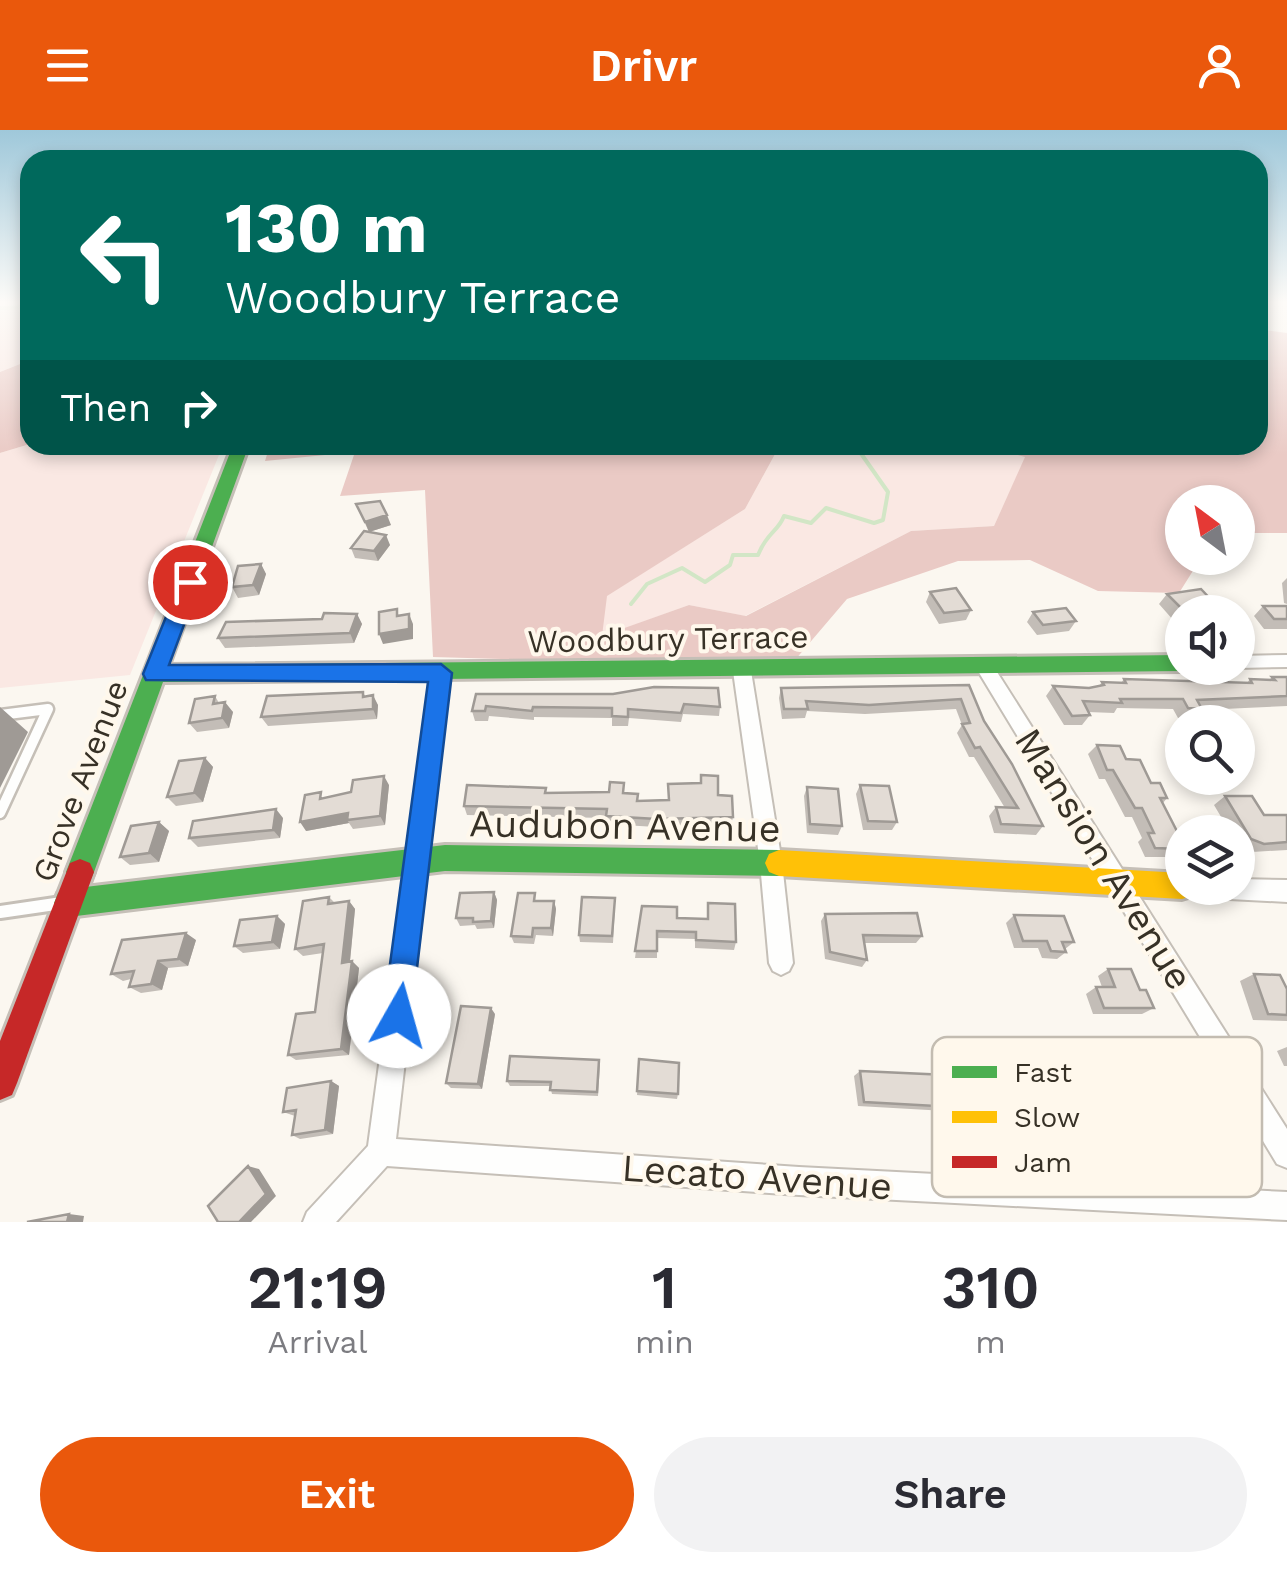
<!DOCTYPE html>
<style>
:root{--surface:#fff;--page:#f2f2f3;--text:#2b2b33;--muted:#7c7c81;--accent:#ea580c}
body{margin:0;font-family:"Work Sans",sans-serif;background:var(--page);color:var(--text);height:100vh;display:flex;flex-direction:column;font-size:38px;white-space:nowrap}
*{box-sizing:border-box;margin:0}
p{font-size:32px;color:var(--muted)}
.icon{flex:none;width:55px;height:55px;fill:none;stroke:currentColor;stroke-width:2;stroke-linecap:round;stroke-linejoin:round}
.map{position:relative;height:1092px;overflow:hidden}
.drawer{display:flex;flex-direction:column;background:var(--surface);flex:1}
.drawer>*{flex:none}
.banner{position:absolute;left:20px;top:20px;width:1248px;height:305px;border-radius:30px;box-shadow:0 5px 15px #0003;background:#00695c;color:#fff;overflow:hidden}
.needle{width:65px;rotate:328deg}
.fabs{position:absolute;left:1165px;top:355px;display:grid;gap:20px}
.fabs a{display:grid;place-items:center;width:90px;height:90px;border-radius:50%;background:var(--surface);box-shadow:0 5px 15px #0003;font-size:50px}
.pin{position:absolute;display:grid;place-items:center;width:85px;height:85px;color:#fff;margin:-42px;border:5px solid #fff;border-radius:50%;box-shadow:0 2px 10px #0007}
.me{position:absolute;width:110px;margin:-55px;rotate:7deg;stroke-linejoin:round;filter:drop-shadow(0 0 8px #0008)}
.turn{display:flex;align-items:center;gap:35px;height:210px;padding:0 40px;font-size:45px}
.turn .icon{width:130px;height:130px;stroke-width:2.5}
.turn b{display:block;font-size:70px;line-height:85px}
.then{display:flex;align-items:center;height:95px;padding:0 40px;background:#0003;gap:20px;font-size:38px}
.eta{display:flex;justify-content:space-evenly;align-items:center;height:170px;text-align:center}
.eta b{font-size:60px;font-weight:600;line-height:70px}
.action{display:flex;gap:20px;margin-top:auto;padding:20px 40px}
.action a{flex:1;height:115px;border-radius:60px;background:var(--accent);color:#fff;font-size:40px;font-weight:600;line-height:115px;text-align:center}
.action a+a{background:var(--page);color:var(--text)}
header{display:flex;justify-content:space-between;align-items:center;height:130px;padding:0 40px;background:var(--accent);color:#fff;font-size:45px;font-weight:600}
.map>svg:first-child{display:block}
</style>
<header><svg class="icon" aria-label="menu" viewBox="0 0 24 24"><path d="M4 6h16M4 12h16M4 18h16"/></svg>Drivr<svg class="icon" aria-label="person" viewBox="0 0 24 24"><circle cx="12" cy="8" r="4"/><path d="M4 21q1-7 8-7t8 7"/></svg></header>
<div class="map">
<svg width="1287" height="1092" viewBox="0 0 1287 1092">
<rect width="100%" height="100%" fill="#fbf7f0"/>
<path fill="#fae8e3" d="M11,173h19v57l-30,12v-61l26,-5z
M30,314l193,1 -93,230 -130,13v-235z
M780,315h200l46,11 -32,70 -83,5 -166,85 -56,-11 -88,32 5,-41 139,-87z"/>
<path fill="#eacac5" d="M1258,199l29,4v200h-49v-31h-56v56h19l-22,35 -81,-2 -68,-31 -72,1 -111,38 -58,68 -356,-10 -8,-167 -85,6 15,-44 -90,9 5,-16h510l-35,64 -138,87 -5,40 87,-31 57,11 165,-85 83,-5 31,-69 -45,-12h278z
M30,230v84l-30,9v-81z"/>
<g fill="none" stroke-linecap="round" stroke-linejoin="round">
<path stroke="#d2e6c6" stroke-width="4" d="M0,178l30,-1
M631,474l16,-20 35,-16 23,14 25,-17 3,-10h25c9,-23 20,-23 26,-39l27,7 15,-15 48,15 9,-3 5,-28 -33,-47"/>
<g stroke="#c5bfb7" stroke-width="15">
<path id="lane-far1" d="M0,585l48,-6 -48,104"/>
</g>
<g stroke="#c5bfb7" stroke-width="18">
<path id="lane" d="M0,782l62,-9"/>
</g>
<g stroke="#c5bfb7" stroke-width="4">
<path id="street" d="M1287,525v12l-49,1h-3h3v-12z
M984,529l6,2 297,468v39l-10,-4 -299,-493 -3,-5 3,-5z
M742,534l9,7 31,192 11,100 -4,8 -8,4 -8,-4 -4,-8 -9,-100 -27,-192z
M441,536l6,2 3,5 -54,466 403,28 488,25v28l-488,-25 -412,-29 -51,56h-33l4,-10 61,-66 64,-473 3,-5z
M1238,749l49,1v22l-77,-4 -8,-3 -3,-7h39z"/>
</g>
<g stroke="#c5bfb7" stroke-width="6">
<path id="fast" d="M233,315h16l-80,220 1013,-10v13h9l-9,3 -1019,11 -69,190 -4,9 -10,4 -10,-4 -4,-9z
M445,715l334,5 10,4 4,9 -4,9 -10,4 -334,-5 -377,46 -10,-4 -4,-10 4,-10 10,-4z"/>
</g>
<g stroke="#c5bfb7" stroke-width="6">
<path id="slow" d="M779,720l403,23v15h13l-3,8 -10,3 -403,-23 -10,-4 -4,-9 4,-9z"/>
</g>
<g stroke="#c5bfb7" stroke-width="6">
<path id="jam" d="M80,729l10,4 4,9 -77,211 -5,12 -12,5v-59l70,-178z"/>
</g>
<use href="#lane-far1" stroke="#fefefd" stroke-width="10"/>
<use href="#lane" stroke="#fefefd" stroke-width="12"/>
<use href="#street" fill="#fefefd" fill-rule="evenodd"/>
<use href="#fast" fill="#4caf50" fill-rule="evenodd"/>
<use href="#slow" fill="#ffc107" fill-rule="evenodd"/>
<use href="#jam" fill="#c62828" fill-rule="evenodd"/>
</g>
<path fill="#c3bdb7" d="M356,374l35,21 -22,7 21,13 -12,16 -23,-3 -4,-10 18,-16z
M261,434l5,10 -7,21 -21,3 -6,-11z
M1287,448v26l-3,-1 -2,-20z
M930,462l41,18 -5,10 -27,4 -13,-22z
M1167,464l50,12 -6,6h-29v7l-8,2 -15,-17z
M1263,476h24v23h-23l-10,-13z
M1033,482l43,9 -7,10 -32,4 -10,-13z
M357,484l5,10 -8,19 -129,5 -7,-10z
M1272,547h15v29l-85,4 -9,9 -15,-1 -5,-9 -56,-1 -3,5 -26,-1 2,3 -8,10h-18l-18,-29 7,-10 36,2 10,-2 3,-4 19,1 3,-4 123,4 3,-4 19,1z
M969,555l15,36 59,105 -7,9 -42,-2 -5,-17 7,-9 9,1 -31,-51h-5l-12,-24 5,-8 -6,-16 -91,5 -58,-3 -2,7 -23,1 -3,-21 2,-10z
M363,562l2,4 13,9 -1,14 -109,7 -7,-9z
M476,564h137l107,13 -1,9 -36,-2 -2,8 -52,-4 -1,8h-16v-8l-78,-1v3l-45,-4 -1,5h-13l-3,-10z
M215,566l4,7 14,9 -4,16 -32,4 -8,-9z
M1097,615l29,14 41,39 -4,5 19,38v11l-7,5h-30l-7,-15 4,-4 -10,-21h-7l-20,-38h-6l-11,-25z
M205,628l8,9 -10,35 -27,4 -9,-9z
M701,645l17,20 15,22 -2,9 -75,1 -49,-3 -1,-6 -139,-3 -3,-9 83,-13 62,-1 15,1 14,8 30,-1v-16l32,-1z
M389,655l-4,40 -32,4 -4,-6 -43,8 19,-33z
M860,655l37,37 -5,8h-29l-7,-36z
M807,657l35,39 -4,9 -31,-2 -3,-37z
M1225,666l39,19h23v35l-35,2 -13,-4 -1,-3v-13h-8l-16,-27z
M283,688l-3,20 -82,9 -9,-9z
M159,692l10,9 -10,31 -29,3 -10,-8z
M494,762l3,8 -3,28 -17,1 -2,-4 -15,1 -4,-8z
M329,767l6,6 14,-2 6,8 -5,53 2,-1 7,7 -10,87 -53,5 -8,-5 27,-43 8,-59 -20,3 -8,-7z
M538,771h16l2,8 -3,27 -17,-1 -2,9 -20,-1 -3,-7z
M708,773l28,39 -2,8 -39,-2v-9l-38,-1v20h-22l7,-52 35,12 30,1z
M615,776l-2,37 -33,-1 -1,-7z
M825,784l97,22 -6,7h-52l3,17 -5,7 -37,-8 -4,-38z
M1014,785l60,27 -9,7 1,3 -9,7 -15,-1 -4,-10h-24l-8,-25z
M277,786l8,8 -5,25 -37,4 -9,-7z
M196,810l-8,26 -20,2 -6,22 -21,3 -12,-6 2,-8 -8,2 -12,-7z
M1108,839l32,21 14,18 -12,6h-49l-7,-20 10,-7h6l-4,-11z
M1254,844l33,15v32l-34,-1 -13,-39z
M495,884l-13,75 -31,-1 -5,-5z
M1287,917v19h-3l-7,-15z
M1030,920l25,17 37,44 -11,4h-30l-4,-16h-26l-10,-33 11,-5 -2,-6z
M639,929l39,35 -1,5 -40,-4z
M600,935l-2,31 -46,-2 -2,-8h-40l-3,-5z
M860,941l94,36 -8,4 -88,-5 -4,-30z
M331,951l8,5 -6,48 -33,5 -8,-4 3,-19 -12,-4z
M1154,972l71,40 -14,3 -55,-1 -14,-38z"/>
<path fill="#9f9a95" d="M387,385l4,10 -22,7 -4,-10z
M386,405l4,10 -12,16 -4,-10z
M261,434l5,10 -7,21 -6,-10z
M357,484l5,10 -8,19 -4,-10z
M409,484l4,10v15l-30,5 -4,-10z
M373,565l5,10 -1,14 -4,-10z
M225,572l8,10 -4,16 -7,-10z
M0,577l28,25 -28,56z
M205,628l8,9 -10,35 -9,-9z
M384,646l5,9 -4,40 -5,-9z
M276,679l7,9 -3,20 -7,-8z
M348,683l-1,7 2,3 -43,8 -6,-9z
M159,692l10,9 -10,31 -10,-9z
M494,762l3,8 -3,28 -3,-7z
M349,771l6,8 -6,61 -7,-7z
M554,771l2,8 -3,27 -2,-8z
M277,786l8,8 -5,25 -8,-7z
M186,803l10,7 -8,26 -10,-7z
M158,831l10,7 -6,22 -11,-6z
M352,831l7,7 -10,87 -8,-6z
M491,878l4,6 -13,75 -4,-5z
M331,951l8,5 -6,48 -8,-4z
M248,1036l11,3 17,27 -25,26h-12z
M69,1084l15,2 -1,6h-16z"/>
<path fill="#e3dcd5" stroke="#9f9a95" stroke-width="2.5" d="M380,371l7,14 -22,7 -9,-18z
M364,401l22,4 -12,16 -23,-3z
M261,434l-8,21 -21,2 6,-21z
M956,458l15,22 -27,3 -14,-21z
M1201,459l16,17 -34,4 -16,-16z
M1263,476h24v13h-13z
M1066,478l10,13 -33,4 -10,-13z
M397,479v7l12,-2v15l-30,5v-22z
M324,483l33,1 -7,19 -132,5 8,-16 96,-3z
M1272,547h15v19l-90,4 5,9 -14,-1 -5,-9h-63l2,4 -39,-2 7,14 -18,1 -19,-30 36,2 15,-3 -2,-3 24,1 -2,-4 128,4 -2,-4 25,1z
M969,555l15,36 28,43 31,62 -42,-2 -5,-17 22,1 -38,-61 -5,1 -13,-24 8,-1 -9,-24 -92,6 -63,-4 2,8h-24l-3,-21z
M654,557l64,1 2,19 -36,-3 -3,9 -53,-4v8l-16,-1v-8l-79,-1 -1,4 -46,-5 -1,5h-13l4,-17h137z
M363,562v5l10,-2v14l-112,8 6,-21z
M215,566l-2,8 12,-2 -3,16 -33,5 6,-24z
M1097,615l23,1 6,13 14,1 11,23h9l7,15h-7l22,43v8l-27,-1 -7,-15h6l-12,-25h-7l-22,-38h-6z
M205,628l-11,35 -27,4 12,-36z
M701,645l17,1v19l14,1 1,21 -76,2 -51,-3 1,-7 -143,-3 3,-21 79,3 -1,5 64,-1 1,-10 14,1 -1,10 15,1 -1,7 32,-1 -1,-16 33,-1z
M384,646l-4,40 -33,4 1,-7 -48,9 5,-27 16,-3 -1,7 31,-7 2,-12z
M860,655l29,1 8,36 -29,-1z
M807,657l31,2 4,37 -32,-2z
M1225,666h27l12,19h23v27l-23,2 -13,-5z
M276,679l-3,21 -84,8 4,-17z
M159,692l-10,31 -29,4 11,-31z
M494,762l-3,29 -18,1v-4h-17l4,-25z
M518,763h17l-1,8h20l-3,27h-18l-1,9 -21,-1z
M329,767l-1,7 21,-3 -7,62 10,-2 -11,88 -53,6 8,-41 19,-2 9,-68 -29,5 8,-48z
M582,767l33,1 -3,38 -33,-1z
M708,773l27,1 1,38 -40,-2v-8l-39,-1v20h-22l7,-45 35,1v11l31,1z
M917,783l5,23 -59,-1 4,25 -37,-8 -5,-38z
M1014,785l50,1 10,26h-12l4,10 -15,-1 -4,-10h-24z
M277,786l-5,26 -38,4 6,-26z
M186,803l-8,26 -20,2 -7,23 -22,3 5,-16 -23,3 11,-34z
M1108,839h23l9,21h6l8,18h-50l-8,-21h19z
M1254,844l26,1 7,14v26l-19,-1z
M461,876l30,2 -13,76 -32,-1z
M510,926l89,4 -2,32 -47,-2 1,-8 -44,-1z
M639,929l40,4 -1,31 -41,-3z
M860,941l87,4 7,32 -90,-5z
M331,951l-6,49 -33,5 4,-25 -13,2 4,-24z
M248,1036l18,28 -27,28h-21l-10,-16z
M69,1084l-2,8h-40z"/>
<linearGradient id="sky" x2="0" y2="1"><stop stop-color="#9fc8da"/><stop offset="0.53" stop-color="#fdfbf8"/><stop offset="1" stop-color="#fdfbf8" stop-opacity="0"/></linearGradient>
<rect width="1287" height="325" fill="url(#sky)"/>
<path fill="#1a73e8" stroke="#114b97" stroke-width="2.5" d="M190,445l10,7 -31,83 272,-1 11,9 -42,354 -11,5 -11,-5 -5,-11 45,-334 -282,-2 -3,-6 37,-92z"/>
<g text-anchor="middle" stroke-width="8" stroke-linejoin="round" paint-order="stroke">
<g font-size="32" fill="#373126" stroke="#fff8ec">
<text transform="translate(668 509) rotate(-1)" y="11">Woodbury Terrace</text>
<text transform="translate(80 651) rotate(-69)" y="11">Grove Avenue</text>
</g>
<g font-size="38" fill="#373126" stroke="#fff8ec">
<text transform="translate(625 696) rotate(1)" y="13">Audubon Avenue</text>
<text transform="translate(1104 729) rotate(58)" y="13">Mansion Avenue</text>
<text transform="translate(757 1047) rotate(4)" y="13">Lecato Avenue</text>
</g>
</g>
<rect x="932" y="907" width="330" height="160" rx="15" fill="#fff8ec" stroke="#c3bcb1" stroke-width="2.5"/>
<rect x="952" y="936" width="45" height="12" fill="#4caf50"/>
<rect x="952" y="981" width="45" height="12" fill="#ffc107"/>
<rect x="952" y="1026" width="45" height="12" fill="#c62828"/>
<g font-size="28" fill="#373126">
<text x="1014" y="952">Fast</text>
<text x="1014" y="997">Slow</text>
<text x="1014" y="1042">Jam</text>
</g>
</svg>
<div class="fabs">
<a><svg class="needle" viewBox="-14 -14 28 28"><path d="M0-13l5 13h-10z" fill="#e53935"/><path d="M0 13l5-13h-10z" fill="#7c7c81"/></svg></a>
<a><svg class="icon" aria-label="sound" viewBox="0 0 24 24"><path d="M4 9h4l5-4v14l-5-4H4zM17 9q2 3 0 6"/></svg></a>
<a><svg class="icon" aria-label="search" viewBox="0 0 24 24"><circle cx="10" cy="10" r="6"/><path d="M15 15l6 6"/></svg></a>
<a><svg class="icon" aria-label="layers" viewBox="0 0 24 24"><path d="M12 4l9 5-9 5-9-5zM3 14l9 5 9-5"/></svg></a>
</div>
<div class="pin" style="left:190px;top:452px;background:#d93025"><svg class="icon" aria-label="arrive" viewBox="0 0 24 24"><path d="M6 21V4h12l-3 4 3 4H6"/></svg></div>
<svg class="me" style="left:399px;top:886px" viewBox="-20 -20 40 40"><circle r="19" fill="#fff"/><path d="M0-13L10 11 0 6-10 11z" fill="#1a73e8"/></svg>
<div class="banner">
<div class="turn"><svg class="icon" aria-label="left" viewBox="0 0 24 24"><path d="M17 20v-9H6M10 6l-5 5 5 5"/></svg><div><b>130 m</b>Woodbury Terrace</div></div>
<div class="then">Then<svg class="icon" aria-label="right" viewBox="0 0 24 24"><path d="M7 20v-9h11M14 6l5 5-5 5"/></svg></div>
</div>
</div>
<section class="drawer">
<div class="eta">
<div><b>21:19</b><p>Arrival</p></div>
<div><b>1</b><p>min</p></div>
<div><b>310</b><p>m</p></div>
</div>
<div class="action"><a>Exit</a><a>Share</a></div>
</section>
